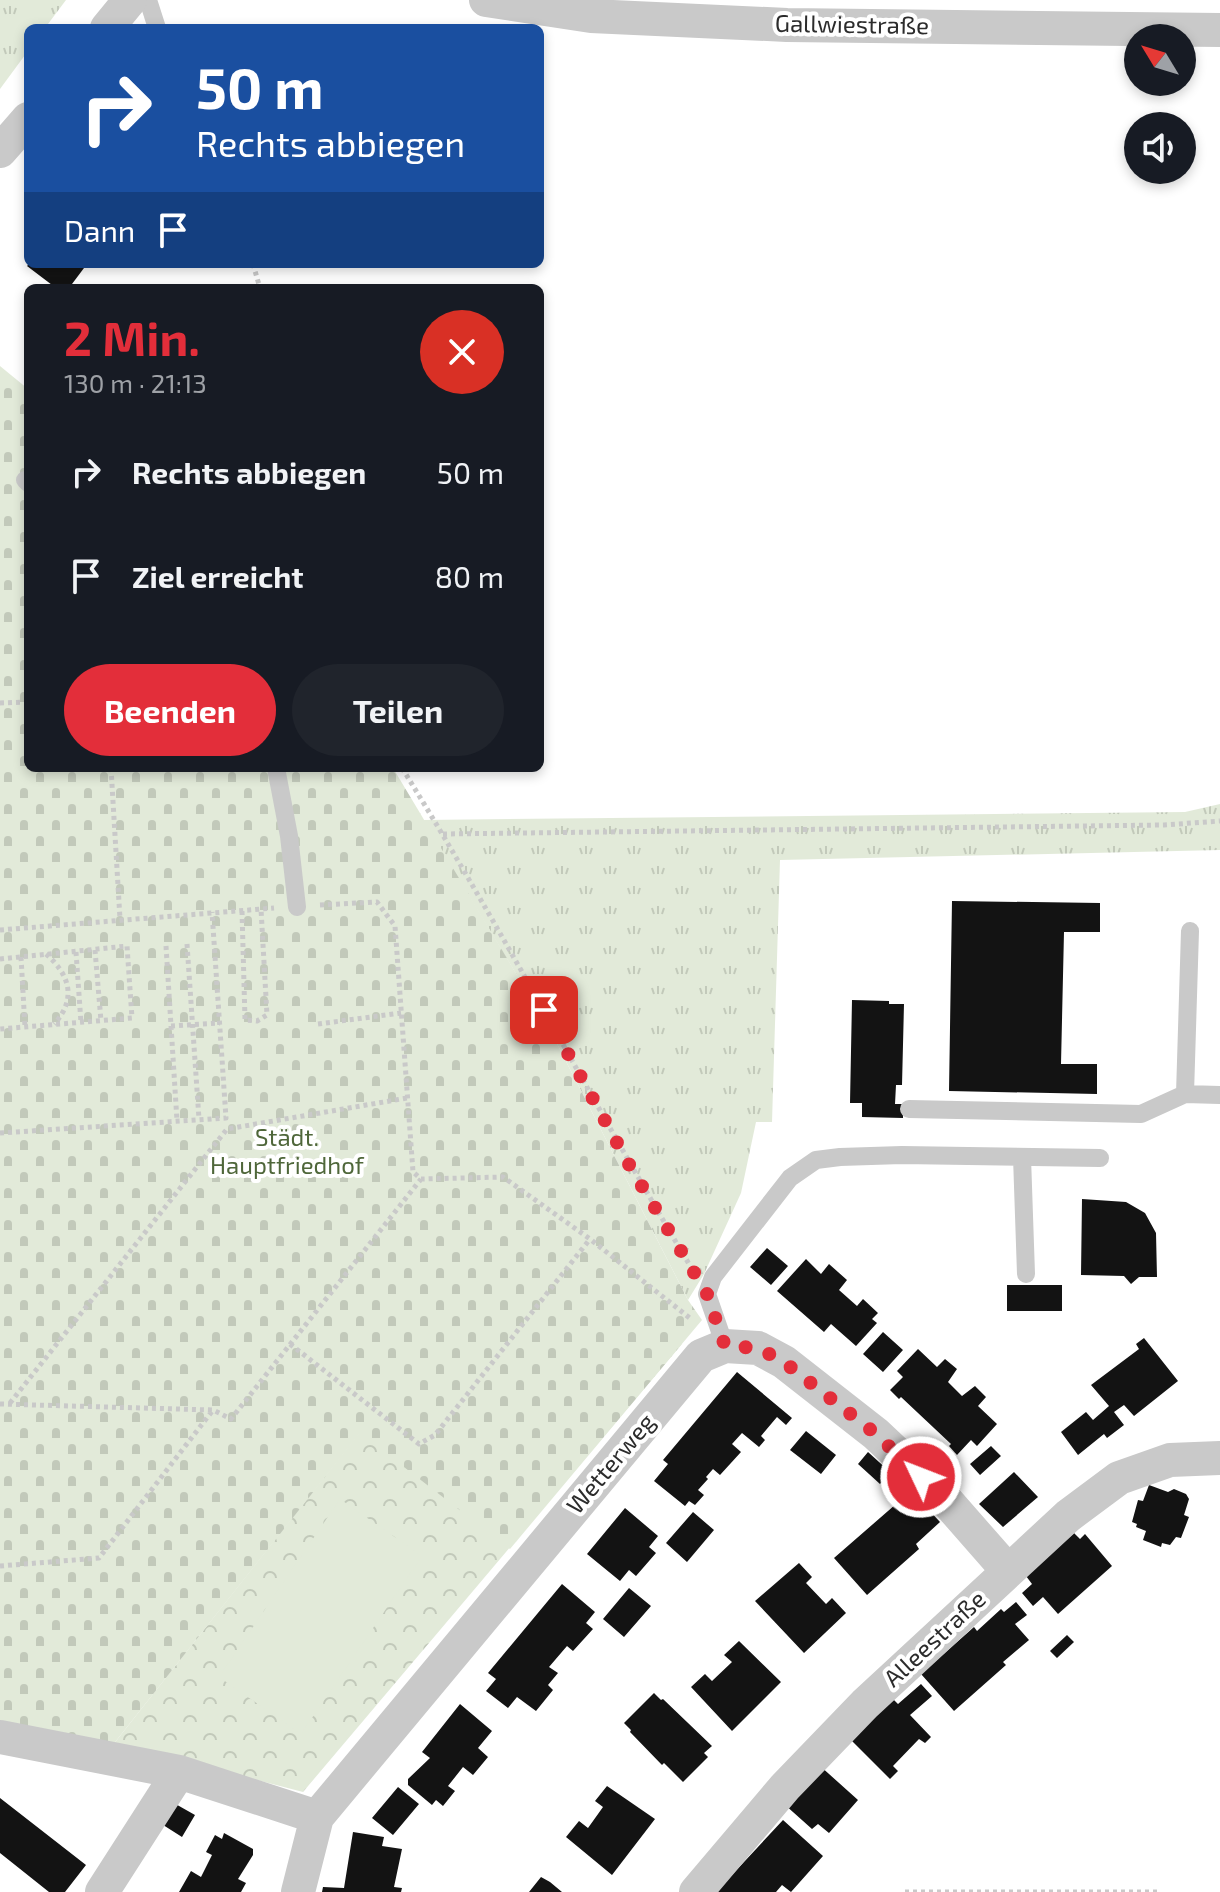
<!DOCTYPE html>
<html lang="de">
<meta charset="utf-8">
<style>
:root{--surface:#171b24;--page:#20242c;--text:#f1f3f6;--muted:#9ea1a6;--accent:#e32e3a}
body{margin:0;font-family:"Exo 2",sans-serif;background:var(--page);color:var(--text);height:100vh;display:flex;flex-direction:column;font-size:30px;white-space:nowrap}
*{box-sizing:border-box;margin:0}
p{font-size:26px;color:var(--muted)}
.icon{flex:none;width:44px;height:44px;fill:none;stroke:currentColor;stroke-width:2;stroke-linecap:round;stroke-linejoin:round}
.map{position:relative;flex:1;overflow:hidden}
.drawer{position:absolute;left:24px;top:284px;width:520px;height:488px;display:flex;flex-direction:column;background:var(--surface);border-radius:12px;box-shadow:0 4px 12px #0003}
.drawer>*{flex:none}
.top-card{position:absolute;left:24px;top:24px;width:520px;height:244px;border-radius:12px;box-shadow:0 4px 12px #0003;background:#1a4fa0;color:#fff;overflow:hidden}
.needle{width:52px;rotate:308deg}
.tools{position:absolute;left:1124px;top:24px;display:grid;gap:16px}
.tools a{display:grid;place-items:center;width:72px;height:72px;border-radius:50%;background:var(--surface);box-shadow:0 4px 12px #0003;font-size:40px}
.pin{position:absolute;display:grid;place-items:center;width:68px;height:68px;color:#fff;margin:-34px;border-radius:16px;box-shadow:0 4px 12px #0006}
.me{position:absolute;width:88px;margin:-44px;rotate:313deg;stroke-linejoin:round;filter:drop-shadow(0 0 6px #0008)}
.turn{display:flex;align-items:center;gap:28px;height:168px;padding:0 40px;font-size:36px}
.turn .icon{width:104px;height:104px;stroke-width:2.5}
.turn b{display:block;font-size:56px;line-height:68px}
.then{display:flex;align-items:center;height:76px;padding:0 40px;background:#0003;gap:16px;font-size:30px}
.round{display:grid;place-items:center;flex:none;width:84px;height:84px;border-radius:42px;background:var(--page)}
.headline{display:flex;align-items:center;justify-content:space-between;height:136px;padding:0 40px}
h1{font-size:48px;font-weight:700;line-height:60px;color:var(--accent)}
.button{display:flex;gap:16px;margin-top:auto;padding:16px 40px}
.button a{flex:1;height:92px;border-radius:48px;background:var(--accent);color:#fff;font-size:32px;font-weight:700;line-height:92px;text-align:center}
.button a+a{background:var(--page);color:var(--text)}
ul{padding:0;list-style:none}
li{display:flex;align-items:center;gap:24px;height:104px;padding:0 40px}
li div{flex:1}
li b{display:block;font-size:30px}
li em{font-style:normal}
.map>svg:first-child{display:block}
</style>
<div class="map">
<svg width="1220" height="1892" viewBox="0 0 1220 1892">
<defs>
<pattern id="grass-tufts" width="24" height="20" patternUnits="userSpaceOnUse" patternTransform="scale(2)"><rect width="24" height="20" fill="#e2ead9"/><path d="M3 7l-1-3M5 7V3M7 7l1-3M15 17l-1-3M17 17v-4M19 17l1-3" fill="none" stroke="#c2c9ba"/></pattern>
<pattern id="forest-crowns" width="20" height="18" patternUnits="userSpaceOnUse" patternTransform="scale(2)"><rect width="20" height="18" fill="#e2ead9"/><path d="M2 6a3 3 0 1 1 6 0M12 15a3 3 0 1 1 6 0" fill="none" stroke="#c2c9ba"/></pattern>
<pattern id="cemetery-stones" width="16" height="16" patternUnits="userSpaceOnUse" patternTransform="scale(2)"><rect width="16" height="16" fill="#e2ead9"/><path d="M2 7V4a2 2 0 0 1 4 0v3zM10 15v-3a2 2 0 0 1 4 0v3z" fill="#c2c9ba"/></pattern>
</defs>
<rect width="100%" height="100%" fill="#fff"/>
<path fill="url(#grass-tufts)" d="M0,0h66l-21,28h-17v23l-28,38z
M1220,804v46l-440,10 -8,262h-16l-15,71 -37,81 -16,26 -138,-270 -127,-210 762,-8z"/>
<path fill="url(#forest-crowns)" d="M682,1344l-379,448 -108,-28 -83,-18 248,-314z"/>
<path fill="url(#cemetery-stones)" d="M0,366l28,23v379h365l157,262 138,270 14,20 -192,229 -150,-116 -248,313 -112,-25z"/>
<path fill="#e2ead9" d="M340,1499l82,57 -121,178 -82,-57z"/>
<path fill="#131313" d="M29,264h58l-18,24h-13l-29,-22z
M952,901l148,2v29h-36l-3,132h36v30l-148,-3z
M852,1000l37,1v3h15l-2,81h-6l-1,19h8v14l-41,-1v-14h-12z
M1082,1199l44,3 19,11 11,20 1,44h-18l-8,7 -7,-8 -43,-1z
M767,1248l21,18 -17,19 -21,-18z
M806,1259l15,15 8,-10 18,16 -8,10 18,16 6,-7 15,14 -6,6 5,4 -21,23 -25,-22 -7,8 -47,-41z
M1007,1285h55v26h-55z
M883,1332l20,18 -20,22 -20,-18z
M1144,1338l34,43 -44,35 -10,-11 -10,7 10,13 -17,13 -3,-4 -26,21 -17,-23 25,-20 7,8 16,-14 -18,-21 48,-36 -3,-5z
M918,1349l19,18 8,-8 12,10 -9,13 14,14 13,-10 11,11 -8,9 19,18 -20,22 -6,-6 -14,15 -8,-9 2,-2 -50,-47 -2,2 -9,-9 13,-13 -6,-6z
M737,1372l55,46 -6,7 -9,-8 -16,19 4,4 -6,7 -17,-14 -10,11 9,8 -21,23 -7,-6 -7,8 2,2 -10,11 6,5 -9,10 -6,-4 -4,5 -31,-25 14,-17 -5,-4z
M806,1431l30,24 -15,19 -31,-24z
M991,1446l10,10 -21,19 -10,-11z
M868,1452l22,20 -10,12 -22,-20z
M1014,1472l24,25 -35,30 -24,-23z
M1149,1485l19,7 6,-3 12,5 3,5 -5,16 5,2 -8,21 -5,-1 -6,8 -8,-2 -1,4 -18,-7 3,-9 -10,-4 1,-3 -5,-2 6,-22 5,1z
M911,1491l29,31 -24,22 3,5 -52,46 -33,-37z
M625,1508l33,28 -9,11 7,6 -20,23 -7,-6 -9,11 -33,-27z
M693,1512l21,18 -27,32 -21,-19z
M1074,1533l6,6 5,-5 27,32 -54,48 -15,-17 -10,9 -11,-13 10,-9 -6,-8z
M799,1563l13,14 -6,6 20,21 6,-6 14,15 -42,40 -49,-52z
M562,1584l33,28 -9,11 7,6 -20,22 -6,-5 -18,21 9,6 -10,12 5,5 -17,21 -19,-14 -9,11 -22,-17 10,-12 -8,-6z
M629,1588l22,18 -27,31 -21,-18z
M1016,1602l11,13 -12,9 14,16 -26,22 3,3 -52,46 -33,-37 53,-47 3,4 24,-22 3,3z
M1067,1635l7,7 -17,16 -7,-7z
M739,1641l42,41 -49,49 -41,-44 14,-13 7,7 20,-19 -8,-7z
M921,1684l11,12 -22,19 21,22 -6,6 -6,-4 -26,27 5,5 -8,8 -39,-39 40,-43 7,7z
M654,1693l7,7 2,-1 49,47 -8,7 4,4 -25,25 -19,-19 -2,2 -32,-33 1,-2 -7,-7z
M460,1704l32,27 -14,17 10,9 -15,18 -10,-8 -15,19 7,5 -12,15 -7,-6 -4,5 -24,-20v-6l22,-21 -8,-6z
M819,1765l39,35 -29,33 -11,-9 -6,5 -28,-25z
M607,1786l48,33 -43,56 -46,-38 13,-16 9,7 15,-21 -8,-6z
M398,1787l21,17 -26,31 -21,-17z
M0,1798l86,67 -21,27h-16l-49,-39z
M172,1802l23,13 -13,22 -22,-14z
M783,1820l40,36 -32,36 -9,-7 -6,7h-60z
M353,1832l31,5 -2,9 20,3 -8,38 8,1 -1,4h-79l1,-5 21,1z
M224,1833l29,16v6l-15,24 8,4 -5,9h-62l12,-21 10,6 11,-22 -6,-3 9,-17 7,4z
M541,1877l9,5 12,10h-33z"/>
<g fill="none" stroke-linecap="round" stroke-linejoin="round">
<path stroke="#c9c9c9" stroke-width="5" stroke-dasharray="4 4" stroke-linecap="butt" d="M253,264l7,24
M0,703l28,-1
M111,768l9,151
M402,768c102,164 191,336 290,501
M443,834l721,-9 56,-4
M320,905l57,-3 18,24 18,246 8,7 82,-2 87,62 101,80
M242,911l3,109 12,1 10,-6 -6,-106
M0,930l274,-22
M187,944l12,175
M166,946l11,175
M95,950l6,71
M76,952l5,71
M46,954c24,21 31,45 8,70
M21,957l4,70
M0,959l127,-13 5,72 -132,11
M318,1024l83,-11
M171,1026l49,-3
M0,1133l226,-15 -14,-206
M290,1344l129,100 16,-9 155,-196
M10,1403l217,-274 180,-31
M0,1404l213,6 18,9 190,-240
M0,1566l99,-8 114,-148
M905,1892h256"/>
<path stroke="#c9c9c9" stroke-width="18" d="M148,0l9,28
M25,480l3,3
M276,768l13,68 8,71
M1190,931l-5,163 35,1
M909,1109l232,5 44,-20
M1022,1157l4,117
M725,1346l-18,-52 6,-17 77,-99 26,-18 24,-3 62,-2 198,3"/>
<path stroke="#c9c9c9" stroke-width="34" d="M486,0l105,16 196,9 433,5
M107,28l23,-28
M0,151l28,-32
M0,1737l179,35 138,45
M102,1892l77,-120
M298,1892l19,-75 384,-461 24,-10 33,2 26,14 92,72 68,64 64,73
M696,1892l89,-105 80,-83 203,-188 51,-38 51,-18 50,-2"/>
</g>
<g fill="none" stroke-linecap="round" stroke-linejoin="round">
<path stroke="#e32e3a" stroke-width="14" stroke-dasharray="0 25.2" d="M544,1010l87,158 76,126 18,52 33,2 26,14 92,72 45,43"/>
</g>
<g text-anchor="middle" stroke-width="8" stroke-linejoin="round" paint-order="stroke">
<g font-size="24" fill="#2c2c2c" stroke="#fff">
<text transform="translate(852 25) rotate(1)" y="8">Gallwiestraße</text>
<text transform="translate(611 1464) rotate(-50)" y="8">Wetterweg</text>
<text transform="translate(935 1639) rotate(-43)" y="8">Alleestraße</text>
</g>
<g font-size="24" fill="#4f673a" stroke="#fff">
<text x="287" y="1146">Städt.<tspan x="287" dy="28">Hauptfriedhof</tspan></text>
</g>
</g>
</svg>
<div class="tools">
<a><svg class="needle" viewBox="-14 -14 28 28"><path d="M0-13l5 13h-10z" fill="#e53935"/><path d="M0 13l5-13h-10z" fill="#9ea1a6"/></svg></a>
<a><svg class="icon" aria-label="sound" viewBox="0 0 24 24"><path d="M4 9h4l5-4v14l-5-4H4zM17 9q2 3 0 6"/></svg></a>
</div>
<div class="pin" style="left:544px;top:1010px;background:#d93025"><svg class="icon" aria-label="arrive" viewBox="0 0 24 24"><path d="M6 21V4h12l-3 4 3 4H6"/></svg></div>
<svg class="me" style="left:921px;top:1477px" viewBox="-20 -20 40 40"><circle r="17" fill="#e32e3a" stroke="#fff" stroke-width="3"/><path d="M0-11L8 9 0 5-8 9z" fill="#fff"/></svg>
<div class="top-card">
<div class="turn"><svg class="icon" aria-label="right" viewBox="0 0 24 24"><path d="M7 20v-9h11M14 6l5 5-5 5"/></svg><div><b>50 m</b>Rechts abbiegen</div></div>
<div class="then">Dann<svg class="icon" aria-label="arrive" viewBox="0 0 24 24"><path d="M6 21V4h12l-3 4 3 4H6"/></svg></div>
</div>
<section class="drawer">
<div class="headline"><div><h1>2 Min.</h1><p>130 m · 21:13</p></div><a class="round" style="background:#d93025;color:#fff"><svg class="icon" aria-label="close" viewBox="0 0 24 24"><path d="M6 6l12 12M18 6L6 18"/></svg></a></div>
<ul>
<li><svg class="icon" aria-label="right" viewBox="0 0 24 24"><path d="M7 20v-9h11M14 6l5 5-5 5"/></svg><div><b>Rechts abbiegen</b></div><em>50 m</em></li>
<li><svg class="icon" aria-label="arrive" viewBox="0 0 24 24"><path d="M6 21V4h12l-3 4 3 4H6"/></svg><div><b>Ziel erreicht</b></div><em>80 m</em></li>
</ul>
<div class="button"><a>Beenden</a><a>Teilen</a></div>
</section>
</div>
